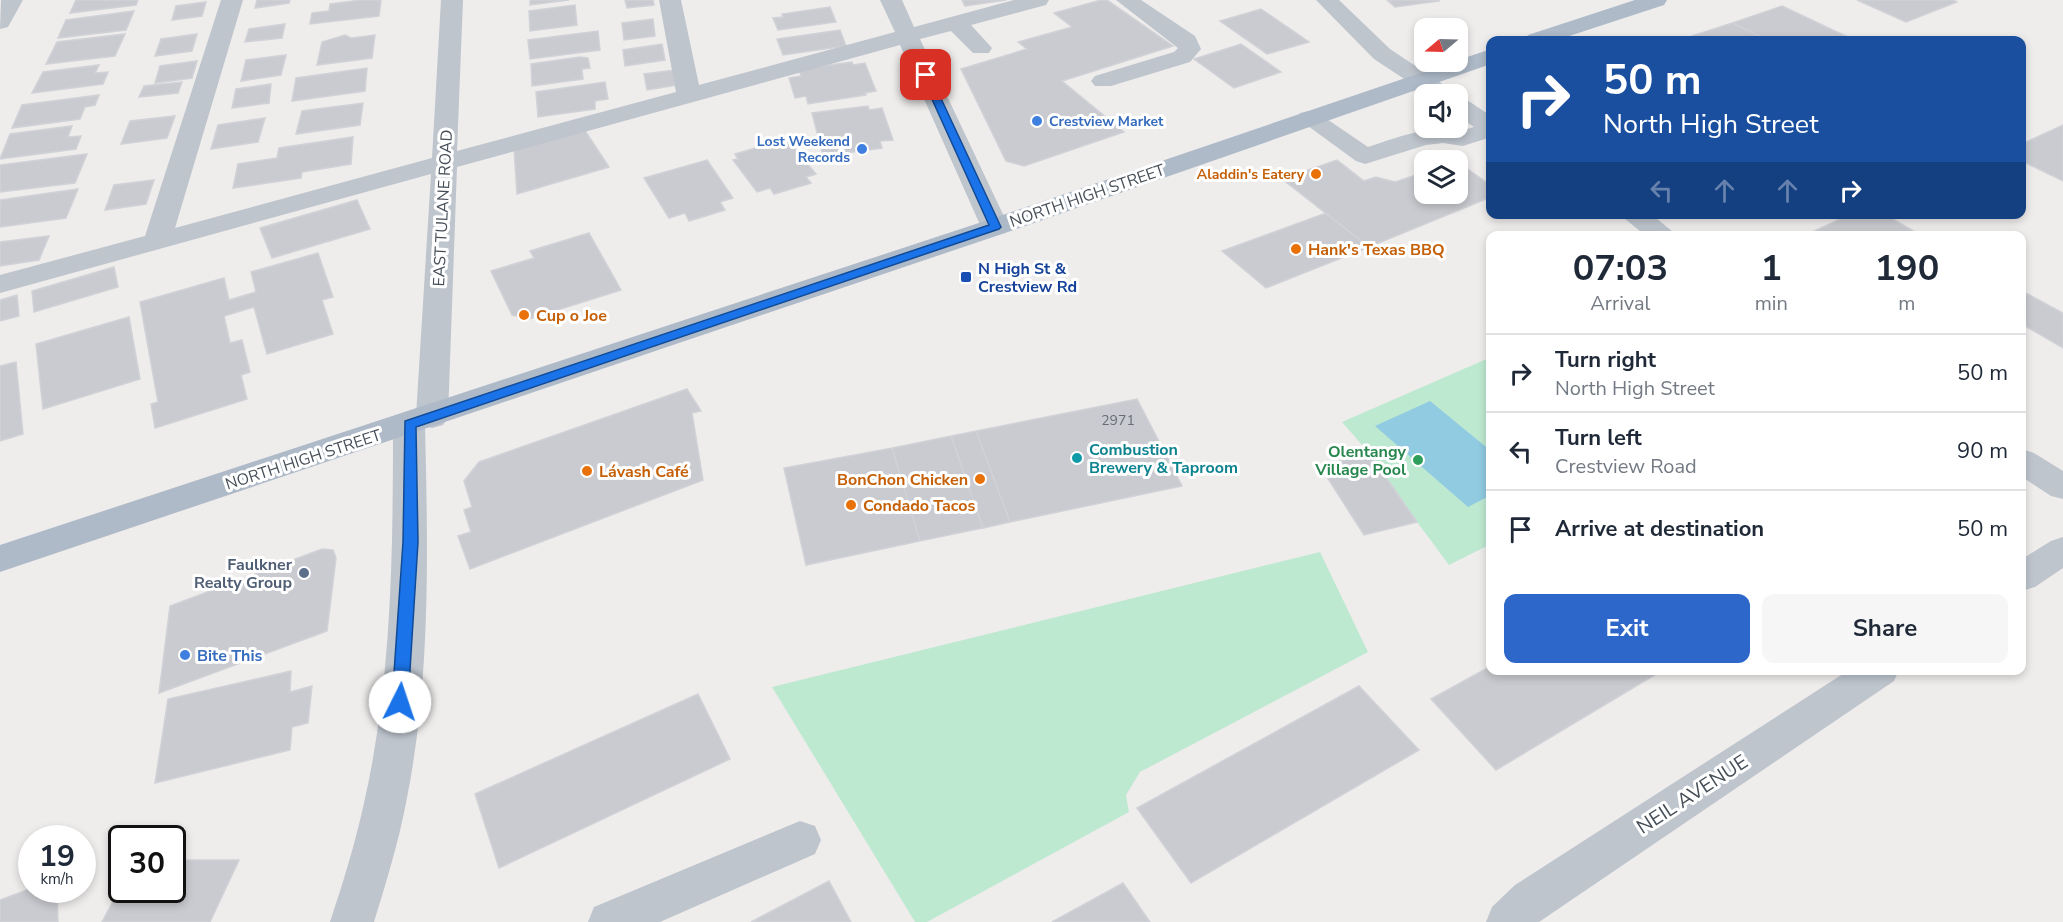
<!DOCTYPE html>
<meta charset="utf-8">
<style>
:root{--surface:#fff;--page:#f6f6f7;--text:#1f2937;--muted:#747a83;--line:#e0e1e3;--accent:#2c67c9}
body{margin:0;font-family:"Nunito Sans",sans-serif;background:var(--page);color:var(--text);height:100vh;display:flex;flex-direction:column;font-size:22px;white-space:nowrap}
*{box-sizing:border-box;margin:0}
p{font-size:20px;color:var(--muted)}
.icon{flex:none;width:33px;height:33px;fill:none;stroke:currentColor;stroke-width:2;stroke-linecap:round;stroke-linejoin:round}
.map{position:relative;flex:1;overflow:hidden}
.side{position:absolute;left:1486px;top:231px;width:540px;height:444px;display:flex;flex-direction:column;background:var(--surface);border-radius:12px;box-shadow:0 3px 9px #0003}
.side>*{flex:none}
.hud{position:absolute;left:1486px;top:36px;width:540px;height:183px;border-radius:12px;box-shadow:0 3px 9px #0003;background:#1a4fa0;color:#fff;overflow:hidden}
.needle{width:39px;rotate:251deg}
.fabs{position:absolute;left:1414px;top:18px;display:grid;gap:12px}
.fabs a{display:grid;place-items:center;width:54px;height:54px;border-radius:12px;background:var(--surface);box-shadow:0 3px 9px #0003;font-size:30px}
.speed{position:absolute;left:18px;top:825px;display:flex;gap:12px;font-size:30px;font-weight:700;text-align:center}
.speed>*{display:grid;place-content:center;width:78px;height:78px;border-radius:50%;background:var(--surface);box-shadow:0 3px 9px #0003;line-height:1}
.speed small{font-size:15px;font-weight:400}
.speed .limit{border:3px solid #111;border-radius:9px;background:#fff;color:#111}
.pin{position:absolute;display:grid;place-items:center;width:51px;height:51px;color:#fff;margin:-26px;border-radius:12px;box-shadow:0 3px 9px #0006}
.me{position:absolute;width:66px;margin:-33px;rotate:4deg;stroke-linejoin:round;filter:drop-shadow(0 0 4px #0008)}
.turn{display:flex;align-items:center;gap:21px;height:126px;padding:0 18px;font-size:27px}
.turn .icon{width:78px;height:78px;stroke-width:2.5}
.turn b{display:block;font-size:42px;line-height:51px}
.lanes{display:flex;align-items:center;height:57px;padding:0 18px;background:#0003;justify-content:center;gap:30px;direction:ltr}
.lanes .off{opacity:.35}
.eta{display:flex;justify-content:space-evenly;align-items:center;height:102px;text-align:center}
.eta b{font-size:36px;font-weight:700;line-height:42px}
.primary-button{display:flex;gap:12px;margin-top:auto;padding:12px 18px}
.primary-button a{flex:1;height:69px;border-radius:12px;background:var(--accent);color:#fff;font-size:24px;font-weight:700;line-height:69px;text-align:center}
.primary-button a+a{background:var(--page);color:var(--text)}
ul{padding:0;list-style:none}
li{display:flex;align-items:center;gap:18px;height:78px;padding:0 18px;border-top:2px solid var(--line)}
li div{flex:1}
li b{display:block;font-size:22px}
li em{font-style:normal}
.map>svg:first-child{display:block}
</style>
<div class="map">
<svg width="2063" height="922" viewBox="0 0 2063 922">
<rect width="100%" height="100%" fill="#efecec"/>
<path fill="#bee9d1" d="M1491,357v187l-42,21 -32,-43 -53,13 -44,-69 50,-12 -28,-32z
M1320,552l48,100 -228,120 -14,23 3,17 -202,110h-12l-143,-235z"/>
<path fill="#90cbe1" d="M1430,401l61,50v44l-23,12 -93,-81z"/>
<path fill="#cacbd0" stroke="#d0d2d7" stroke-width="1.5" d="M76,0h62l-2,5 -66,8z
M257,0h33l-1,3 -34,5z
M361,0h20l-2,16 -69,8 2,-11 17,-2 1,-7z
M530,0h39l-39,5z
M625,0h28l1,5 -27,3z
M962,0h44l-41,6z
M1101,0h6l66,46 -111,35 62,51 -100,34 -18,-5 -45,-92 66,-20 -9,-7 54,-15 -18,-14z
M1387,0h51l1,1 -44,6z
M1857,0h96l4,2 -51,20z
M206,2l-4,14 -30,4 4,-14z
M575,5l2,20 -47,6 -1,-20z
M1782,6l72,34h-86l-36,-17z
M830,7l6,15 -58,8 -5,-12 10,-1 -1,-3z
M1261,9l48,33 -42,12 -47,-33z
M134,11l-8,19 -68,8 8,-18z
M653,19l2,17 -31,4 -2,-17z
M1732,23l36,17h-88z
M285,24l-3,14 -37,4 4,-13z
M840,30l6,16 -63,9 -6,-16z
M598,31l2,19 -70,9 -2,-19z
M125,34l-10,22 -69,8 11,-22z
M197,34l-5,17 -37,5 6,-17z
M345,35l6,3 24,-3 -3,23 -55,7 5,-23z
M662,44l3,16 -40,6 -2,-16z
M1241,44l40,28 -47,16 -40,-29z
M286,55l-5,20 -40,6 5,-21z
M580,57l8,1 2,10 -8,1 1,10 -51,7 -1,-22z
M197,61l-5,17 -37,5 5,-17z
M852,62l1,3 12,-2 11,28 -11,2 1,2 -58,9 -2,-8 -11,2 -6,-20 12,-2 -2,-7z
M99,65l-4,8 13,-1 -5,12 -71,9 11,-21z
M367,68l-2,23 -73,10 4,-23z
M675,70l3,15 -31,5 -3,-16z
M182,82l-4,11 -39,4 5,-11z
M605,82l3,17 -13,2v8l-57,8 -2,-25z
M271,84l-2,19 -37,5 4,-19z
M99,95l-4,10 -10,2 -5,12 -68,9 10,-23z
M363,103l-3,22 -64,9 6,-23z
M868,106l1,4 13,-2 11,32 -13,1 2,7 -59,8 -11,-43z
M175,116l-8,22 -46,6 9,-23z
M265,118l-7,24 -47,7 7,-24z
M2063,125v56l-41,-20v-17z
M72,126l-4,11 13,-1 -5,13 -76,10 10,-25z
M584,129l25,38 -92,27 -3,-46z
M353,137l-2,27 -49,8 -1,6 -68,10 5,-24 39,-6 2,-10z
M787,139l29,35 -10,3 5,6 -37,11 -4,-6 -13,4 -24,-32 5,-1 -3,-5z
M87,154l-12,29 -75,9v-27z
M707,160l26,38 -13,4 5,8 -36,11 -4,-8 -16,5 -25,-40z
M1337,160l27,21 12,-4 19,5 30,-10v22h33v-32l33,24v11l-122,50 -87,-68z
M154,180l-8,24 -41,6 9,-25z
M78,189l-12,29 -66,9v-27z
M357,200l13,29 -98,29 -12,-30z
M1326,213l43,34 -103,41 -44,-37z
M1851,214h33l38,22 -116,-1z
M589,233l32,57 -92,29 -17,-4 -21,-44 43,-13 -4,-7z
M49,236l-10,24 -39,6v-24z
M318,253l15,44 -11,3 11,34 -66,20 -13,-47 -30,9 6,27 12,-3 8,32 -9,3 6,24 -92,29 -4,-24 7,-2 -18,-100 84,-24 5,22 27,-8 -5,-20z
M114,267l4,20 -84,25 -2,-21z
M2022,291l41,22v35l-41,-24z
M17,295l2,21 -19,5v-21z
M129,317l11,62 -97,30 -7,-65z
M16,362l7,72 -23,7v-75z
M687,389l14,22 -9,2 11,67 -233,89 -12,-33 13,-4 -7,-22 8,-3 -8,-26 15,-19z
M1137,399l45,87 -172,36 -34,-91z
M976,431l34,91 -27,6 -32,-92z
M951,436l32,92 -63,13 -28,-93z
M892,448l28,93 -114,24 -22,-97z
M1370,454l47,68 -53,13 -44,-69z
M322,549l11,1 3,8 -9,73 -168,62 11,-87z
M1491,666v4h172l-167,100 -65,-71z
M291,671l-1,21 22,-6 -4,37 -16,4 -2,23 -135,33 13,-84z
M1359,686l60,64 -228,133 -54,-75z
M698,694l32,65 -231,109 -24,-74z
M172,860h67l-29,62h-108l20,-38v6h50z
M829,881l22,41h-100z
M1123,883l27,39h-98z
M32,888l25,2 1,32h-58v-22z"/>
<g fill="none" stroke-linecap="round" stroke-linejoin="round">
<path fill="#bec5cd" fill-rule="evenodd" d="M1,0h22l-15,27 -8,2z
M221,0h22l-68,228 257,-70 9,-158h22l-6,151 219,-59 -17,-92h22l18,85 196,-53 -15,-32h22l12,27 100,-27h35l-3,5 -75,20 21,23 -3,5h-16l-22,-22 -31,8 89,188 -4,6 -10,2 -10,-2 -4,-6 -81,-182 -443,122 -9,250 -5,8 -11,3 -7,-2c3,125 6,254 -19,377 -8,41 -20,80 -32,119h-44c13,-39 25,-78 34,-119 28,-123 29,-252 29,-378l5,-8 11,-3 7,2 15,-242 -431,119v-18l145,-39z
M1116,0h25l54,36 6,13 -11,13 -79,24h-16l-4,-5 4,-5 79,-24 4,-4z
M1316,0h23l51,49 60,40 4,5h-27l-53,-35z
M1458,98l9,2 24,16v21l-28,9 -20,-3 -17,2 -61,19 -9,-3 -59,-43 3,-5 9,-2 9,2 50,34c18,-6 37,-13 55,-16 18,-4 34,2 51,-4l-16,-11z
M1619,214h32l27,22h-32z
M2022,449l12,4 29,18v28l-12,-3 -29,-19z
M2063,537v31l-28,19 -13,4v-32l29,-18z
M1849,670h50l-5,11 -355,241h-53l6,-15 23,-22z
M800,821l15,5 6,14 -6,14 -155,68h-72l6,-15z"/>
<path fill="#aebac8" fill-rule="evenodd" d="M1635,0h32l-3,5 -107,35h-32l3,-5z
M1491,49v15l-486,169 -1005,339v-27l985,-324z"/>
</g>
<path fill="#1a73e8" stroke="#114b97" stroke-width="1.5" d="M926,72l4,3 71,152 -2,2 -583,198 2,115 -10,160 -3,5h-11l-2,-5 11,-160 2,-121 584,-196 -68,-150z"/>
<g fill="#3f7fe0" stroke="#fff" stroke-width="2">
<circle cx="1037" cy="121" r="6"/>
<circle cx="862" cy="149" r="6"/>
<circle cx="185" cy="655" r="6"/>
</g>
<g fill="#e8710a" stroke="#fff" stroke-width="2">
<circle cx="1316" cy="174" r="6"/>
<circle cx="1296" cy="249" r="6"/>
<circle cx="524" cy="315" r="6"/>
<circle cx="587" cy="471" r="6"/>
<circle cx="980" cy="479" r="6"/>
<circle cx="851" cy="505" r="6"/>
</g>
<rect fill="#1a4fb4" stroke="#fff" stroke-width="2" x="960" y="271" width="12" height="12" rx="3"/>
<circle fill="#0f9aa8" stroke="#fff" stroke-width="2" cx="1077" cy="458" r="6"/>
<circle fill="#2e9e5b" stroke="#fff" stroke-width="2" cx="1418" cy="460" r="6"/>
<circle fill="#5c6f8a" stroke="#fff" stroke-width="2" cx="304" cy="573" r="6"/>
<g text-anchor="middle" stroke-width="6" stroke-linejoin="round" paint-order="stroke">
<g font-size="14" font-weight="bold" fill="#366cbe" stroke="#fff" text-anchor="start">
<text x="1049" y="126">Crestview Market</text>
<text x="850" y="146" text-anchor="end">Lost Weekend<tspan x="850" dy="16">Records</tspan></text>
</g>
<g font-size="14" font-weight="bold" fill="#c56008" stroke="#fff" text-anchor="end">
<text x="1304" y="179">Aladdin's Eatery</text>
</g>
<g font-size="14" fill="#676d75">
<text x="1118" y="425">2971</text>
</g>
<g font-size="16" fill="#464e57" stroke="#fff">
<text transform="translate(1087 195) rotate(-19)" y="6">NORTH HIGH STREET</text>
<text transform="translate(442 208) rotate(-87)" y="6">EAST TULANE ROAD</text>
<text transform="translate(303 459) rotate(-18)" y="6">NORTH HIGH STREET</text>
</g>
<g font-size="16" font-weight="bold" fill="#c56008" stroke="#fff" text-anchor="start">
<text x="1308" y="255">Hank's Texas BBQ</text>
<text x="536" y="321">Cup o Joe</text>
<text x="599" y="477">Lávash Café</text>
<text x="968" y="485" text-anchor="end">BonChon Chicken</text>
<text x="863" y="511">Condado Tacos</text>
</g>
<g font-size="16" font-weight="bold" fill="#164399" stroke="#fff" text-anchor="start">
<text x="978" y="274">N High St &amp;<tspan x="978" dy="18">Crestview Rd</tspan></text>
</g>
<g font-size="16" font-weight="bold" fill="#0d838f" stroke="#fff" text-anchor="start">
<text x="1089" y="455">Combustion<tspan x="1089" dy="18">Brewery &amp; Taproom</tspan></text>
</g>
<g font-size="16" font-weight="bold" fill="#27864d" stroke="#fff" text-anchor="end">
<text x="1406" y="457">Olentangy<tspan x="1406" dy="18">Village Pool</tspan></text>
</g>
<g font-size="16" font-weight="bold" fill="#4e5e75" stroke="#fff" text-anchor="end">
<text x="292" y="570">Faulkner<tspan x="292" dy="18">Realty Group</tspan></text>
</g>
<g font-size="16" font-weight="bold" fill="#366cbe" stroke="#fff" text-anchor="start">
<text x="197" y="661">Bite This</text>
</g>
<g font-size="20" fill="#464e57" stroke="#fff">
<text transform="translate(1692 794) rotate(-33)" y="7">NEIL AVENUE</text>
</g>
</g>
</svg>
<div class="fabs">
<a><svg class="needle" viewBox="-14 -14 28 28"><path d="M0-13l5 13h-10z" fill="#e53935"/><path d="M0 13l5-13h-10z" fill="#747a83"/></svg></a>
<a><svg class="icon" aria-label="sound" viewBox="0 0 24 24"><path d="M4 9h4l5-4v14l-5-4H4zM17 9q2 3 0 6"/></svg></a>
<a><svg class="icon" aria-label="layers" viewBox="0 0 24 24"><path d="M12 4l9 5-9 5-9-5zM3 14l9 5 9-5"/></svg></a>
</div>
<div class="speed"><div>19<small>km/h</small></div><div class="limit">30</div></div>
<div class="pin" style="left:926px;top:75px;background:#d93025"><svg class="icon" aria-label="arrive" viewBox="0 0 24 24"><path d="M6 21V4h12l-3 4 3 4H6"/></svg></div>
<svg class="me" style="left:400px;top:702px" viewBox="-20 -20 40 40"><circle r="19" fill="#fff"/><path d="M0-13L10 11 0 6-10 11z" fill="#1a73e8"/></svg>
<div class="hud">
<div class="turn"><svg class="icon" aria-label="right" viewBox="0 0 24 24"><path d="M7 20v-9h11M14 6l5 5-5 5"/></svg><div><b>50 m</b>North High Street</div></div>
<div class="lanes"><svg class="icon off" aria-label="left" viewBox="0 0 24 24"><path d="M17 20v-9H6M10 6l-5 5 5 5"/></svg><svg class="icon off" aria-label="ahead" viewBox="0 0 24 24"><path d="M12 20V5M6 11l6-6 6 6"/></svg><svg class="icon off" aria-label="ahead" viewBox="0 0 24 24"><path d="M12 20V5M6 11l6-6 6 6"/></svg><svg class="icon" aria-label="right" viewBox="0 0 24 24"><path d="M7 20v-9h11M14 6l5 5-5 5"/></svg></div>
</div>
<section class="side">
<div class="eta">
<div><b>07:03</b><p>Arrival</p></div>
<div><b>1</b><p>min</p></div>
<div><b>190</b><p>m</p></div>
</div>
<ul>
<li><svg class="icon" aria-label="right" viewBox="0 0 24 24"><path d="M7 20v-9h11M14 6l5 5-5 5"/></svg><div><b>Turn right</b><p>North High Street</p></div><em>50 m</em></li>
<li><svg class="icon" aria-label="left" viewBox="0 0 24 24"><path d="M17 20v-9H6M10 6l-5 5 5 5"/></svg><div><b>Turn left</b><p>Crestview Road</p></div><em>90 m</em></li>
<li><svg class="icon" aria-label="arrive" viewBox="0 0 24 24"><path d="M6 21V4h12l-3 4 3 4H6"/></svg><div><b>Arrive at destination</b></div><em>50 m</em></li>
</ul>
<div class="primary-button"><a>Exit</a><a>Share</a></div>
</section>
</div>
